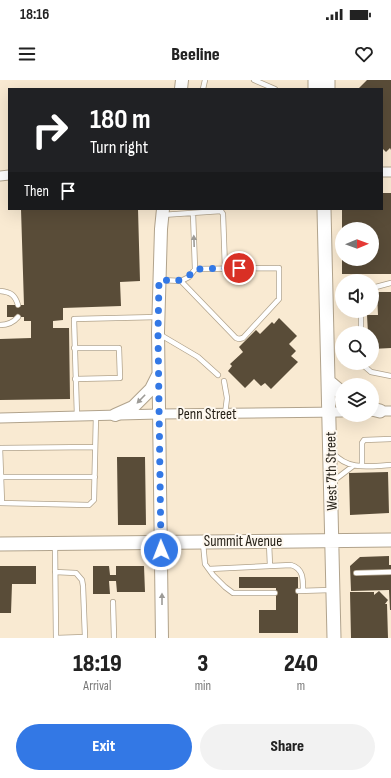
<!DOCTYPE html>
<style>
:root{--surface:#fff;--page:#f2f2f2;--text:#222;--muted:#767676;--accent:#3378e5}
body{margin:0;font-family:"Sofia Sans Condensed",sans-serif;background:var(--page);color:var(--text);height:100vh;display:flex;flex-direction:column;font-size:15px;white-space:nowrap}
*{box-sizing:border-box;margin:0}
p{font-size:13px;color:var(--muted)}
.icon{flex:none;width:22px;height:22px;fill:none;stroke:currentColor;stroke-width:2;stroke-linecap:round;stroke-linejoin:round}
.map{position:relative;height:558px;overflow:hidden}
.side{display:flex;flex-direction:column;background:var(--surface);flex:1}
.side>*{flex:none}
.guide{position:absolute;left:8px;top:8px;width:375px;height:122px;border-radius:0px;box-shadow:0 4px 16px #0002;background:#202124;color:#fff;overflow:hidden}
.needle{width:26px;rotate:89deg}
.buttons{position:absolute;left:335px;top:142px;display:grid;gap:8px}
.buttons a{display:grid;place-items:center;width:44px;height:44px;border-radius:50%;background:var(--surface);box-shadow:0 4px 16px #0002;font-size:20px}
.pin{position:absolute;display:grid;place-items:center;width:34px;height:34px;color:#fff;margin:-17px;border:2px solid #fff;border-radius:50%;box-shadow:0 1px 4px #0007}
.me{position:absolute;width:44px;margin:-22px;rotate:359deg;stroke-linejoin:round;filter:drop-shadow(0 0 3px #0008)}
.turn{display:flex;align-items:center;gap:14px;height:84px;padding:0 16px;font-size:18px}
.turn .icon{width:52px;height:52px;stroke-width:2.5}
.turn b{display:block;font-size:28px;line-height:34px}
.then{display:flex;align-items:center;height:38px;padding:0 16px;background:#0003;gap:8px;font-size:15px}
.eta{display:flex;justify-content:space-evenly;align-items:center;height:68px;text-align:center}
.eta b{font-size:24px;font-weight:800;line-height:28px}
.primary-button{display:flex;gap:8px;margin-top:auto;padding:8px 16px}
.primary-button a{flex:1;height:46px;border-radius:24px;background:var(--accent);color:#fff;font-size:16px;font-weight:800;line-height:46px;text-align:center}
.primary-button a+a{background:var(--page);color:var(--text)}
.status{display:flex;justify-content:space-between;align-items:center;height:28px;padding:0 20px;background:var(--surface);direction:ltr}
.status svg{height:11px;fill:currentColor}
header{display:flex;justify-content:space-between;align-items:center;height:52px;padding:0 16px;background:var(--surface);font-size:18px;font-weight:800}
.map>svg:first-child{display:block}
</style>
<div class="status"><b>18:16</b><svg viewBox="0 0 49 12"><path d="M0 12V9h3v3zM5 12V6h3v6zM10 12V3h3v9zM15 12V0h3v12zM26 1h20v11H26zM47 4h2v5h-2z"/></svg></div>
<header><svg class="icon" aria-label="menu" viewBox="0 0 24 24"><path d="M4 6h16M4 12h16M4 18h16"/></svg>Beeline<svg class="icon" aria-label="heart" viewBox="0 0 24 24"><path d="M12 20l-8-8c-3-5 5-10 8-4 3-6 11-1 8 4z"/></svg></header>
<div class="map">
<svg width="391" height="558" viewBox="0 0 391 558">
<rect width="100%" height="100%" fill="#f9ead2"/>
<path fill="#594c38" d="M367,0h24v70l-1,-2 -4,4 -4,-4v-59h-24z
M382,113h9v81h-49v-15h30v-30h-30v-20h40z
M21,129h117l2,72 -20,1 1,24 -58,2v12l-10,1v7h16l1,71 -70,1v-61l31,-1v-17h-7v-4h-17v-12h17z
M377,212h14v56l-19,1v-16h-4l-1,-18h11z
M279,238l18,18 -8,8 7,7 -5,5 7,6 -27,27 -6,-6 -4,3 -7,-7 -9,9 -17,-17 4,-5 -2,-2 13,-12 -4,-5 17,-17 4,4 12,-12 2,2z
M117,377h28l1,68h-28z
M388,392l1,41 -39,2 -1,-42z
M389,476v9h2v45h-1l-1,-20 -38,1 -1,-25 10,-9z
M0,486h36v18h-24l-1,29h-11z
M93,486h16l1,9h6v-9h28l1,26h-28l-1,-11h-7l1,13h-17z
M239,497h59v56h-39v-23h17v-22h-37z
M379,511l9,9 -3,4h2l1,34h-37l-1,-46h24v3z"/>
<g fill="none" stroke-linecap="round" stroke-linejoin="round">
<g stroke="#b1a38c" stroke-width="6">
<path id="service" d="M254,0l21,9
M203,9l2,-9
M162,135l59,-4 2,3 2,54
M161,200l20,1 8,-4 6,-8 -2,-56
M181,201l55,57 3,1 4,-1 36,-39v-31l-84,1
M372,208l19,-5
M0,211c11,1 15,4 18,14
M0,245c8,0 13,-2 18,-8
M361,253v-22
M159,254l39,23 20,18
M74,268h45l1,30 -45,1
M363,283v2l8,7 20,4
M224,301l3,17 -2,16
M77,336l-3,-97 84,-2
M0,368l95,-1
M0,368l2,55
M333,373c16,18 36,13 58,12
M362,386v-23l2,-3 27,-1
M1,397h94
M332,402l21,-16
M0,423l89,2 5,-5 2,-85
M203,463l2,21 8,11 12,12 8,6h42
M269,463l1,23
M55,465l1,93 29,-1v1
M209,489l82,-4c13,4 12,15 12,26
M55,492l21,1 6,7 1,6 2,51
M356,493l35,-1
M298,511l33,-1
M113,522l1,36"/>
</g>
<g stroke="#b1a38c" stroke-width="11">
<path id="minor" d="M382,92h9
M0,96l9,-1
M374,331h17
M0,338l159,-4 183,-2"/>
</g>
<g stroke="#b1a38c" stroke-width="14">
<path id="tertiary" d="M181,9l1,-9
M115,335l18,-8 18,-18 7,-14
M162,558l-4,-306 3,-103 2,-20"/>
</g>
<g stroke="#b1a38c" stroke-width="15">
<path id="secondary" d="M315,0v9
M328,0v9
M324,129l10,429
M329,302l13,11
M372,329l8,2
M0,464l391,-4"/>
</g>
<use href="#service" stroke="#fff" stroke-width="4.5"/>
<use href="#minor" stroke="#fff" stroke-width="9"/>
<use href="#tertiary" stroke="#fff" stroke-width="12"/>
<use href="#secondary" stroke="#fff" stroke-width="13"/>
</g>
<defs><path id="oneway-solid" d="M-6-.8H1V-3.2L6.5 0L1 3.2V.8H-6Z"/></defs>
<g fill="#9d9b97">
<use href="#oneway-solid" transform="translate(194 161) rotate(-92)"/>
<use href="#oneway-solid" transform="translate(141 319) rotate(134)"/>
<use href="#oneway-solid" transform="translate(162 519) rotate(-90)"/>
</g>
<g fill="none" stroke-linecap="round" stroke-linejoin="round">
<path stroke="#3378e5" stroke-width="7" stroke-dasharray="0 12.6" d="M161,470l-3,-217 1,-53c17,0 25,4 36,-11l44,-1"/>
</g>
<g text-anchor="middle" stroke-width="4" stroke-linejoin="round" paint-order="stroke">
<g font-size="15" fill="#262118" stroke="#fef8ef">
<text x="207" y="339">Penn Street</text>
<text transform="translate(331 391) rotate(-91)" y="5">West 7th Street</text>
<text x="243" y="466">Summit Avenue</text>
</g>
</g>
</svg>
<div class="buttons">
<a><svg class="needle" viewBox="-14 -14 28 28"><path d="M0-13l5 13h-10z" fill="#e53935"/><path d="M0 13l5-13h-10z" fill="#767676"/></svg></a>
<a><svg class="icon" aria-label="sound" viewBox="0 0 24 24"><path d="M4 9h4l5-4v14l-5-4H4zM17 9q2 3 0 6"/></svg></a>
<a><svg class="icon" aria-label="search" viewBox="0 0 24 24"><circle cx="10" cy="10" r="6"/><path d="M15 15l6 6"/></svg></a>
<a><svg class="icon" aria-label="layers" viewBox="0 0 24 24"><path d="M12 4l9 5-9 5-9-5zM3 14l9 5 9-5"/></svg></a>
</div>
<div class="pin" style="left:239px;top:188px;background:#d93025"><svg class="icon" aria-label="arrive" viewBox="0 0 24 24"><path d="M6 21V4h12l-3 4 3 4H6"/></svg></div>
<svg class="me" style="left:161px;top:470px" viewBox="-20 -20 40 40"><circle r="17" fill="#3378e5" stroke="#fff" stroke-width="3"/><path d="M0-11L8 9 0 5-8 9z" fill="#fff"/></svg>
<div class="guide">
<div class="turn"><svg class="icon" aria-label="right" viewBox="0 0 24 24"><path d="M7 20v-9h11M14 6l5 5-5 5"/></svg><div><b>180 m</b>Turn right</div></div>
<div class="then">Then<svg class="icon" aria-label="arrive" viewBox="0 0 24 24"><path d="M6 21V4h12l-3 4 3 4H6"/></svg></div>
</div>
</div>
<section class="side">
<div class="eta">
<div><b>18:19</b><p>Arrival</p></div>
<div><b>3</b><p>min</p></div>
<div><b>240</b><p>m</p></div>
</div>
<div class="primary-button"><a>Exit</a><a>Share</a></div>
</section>
